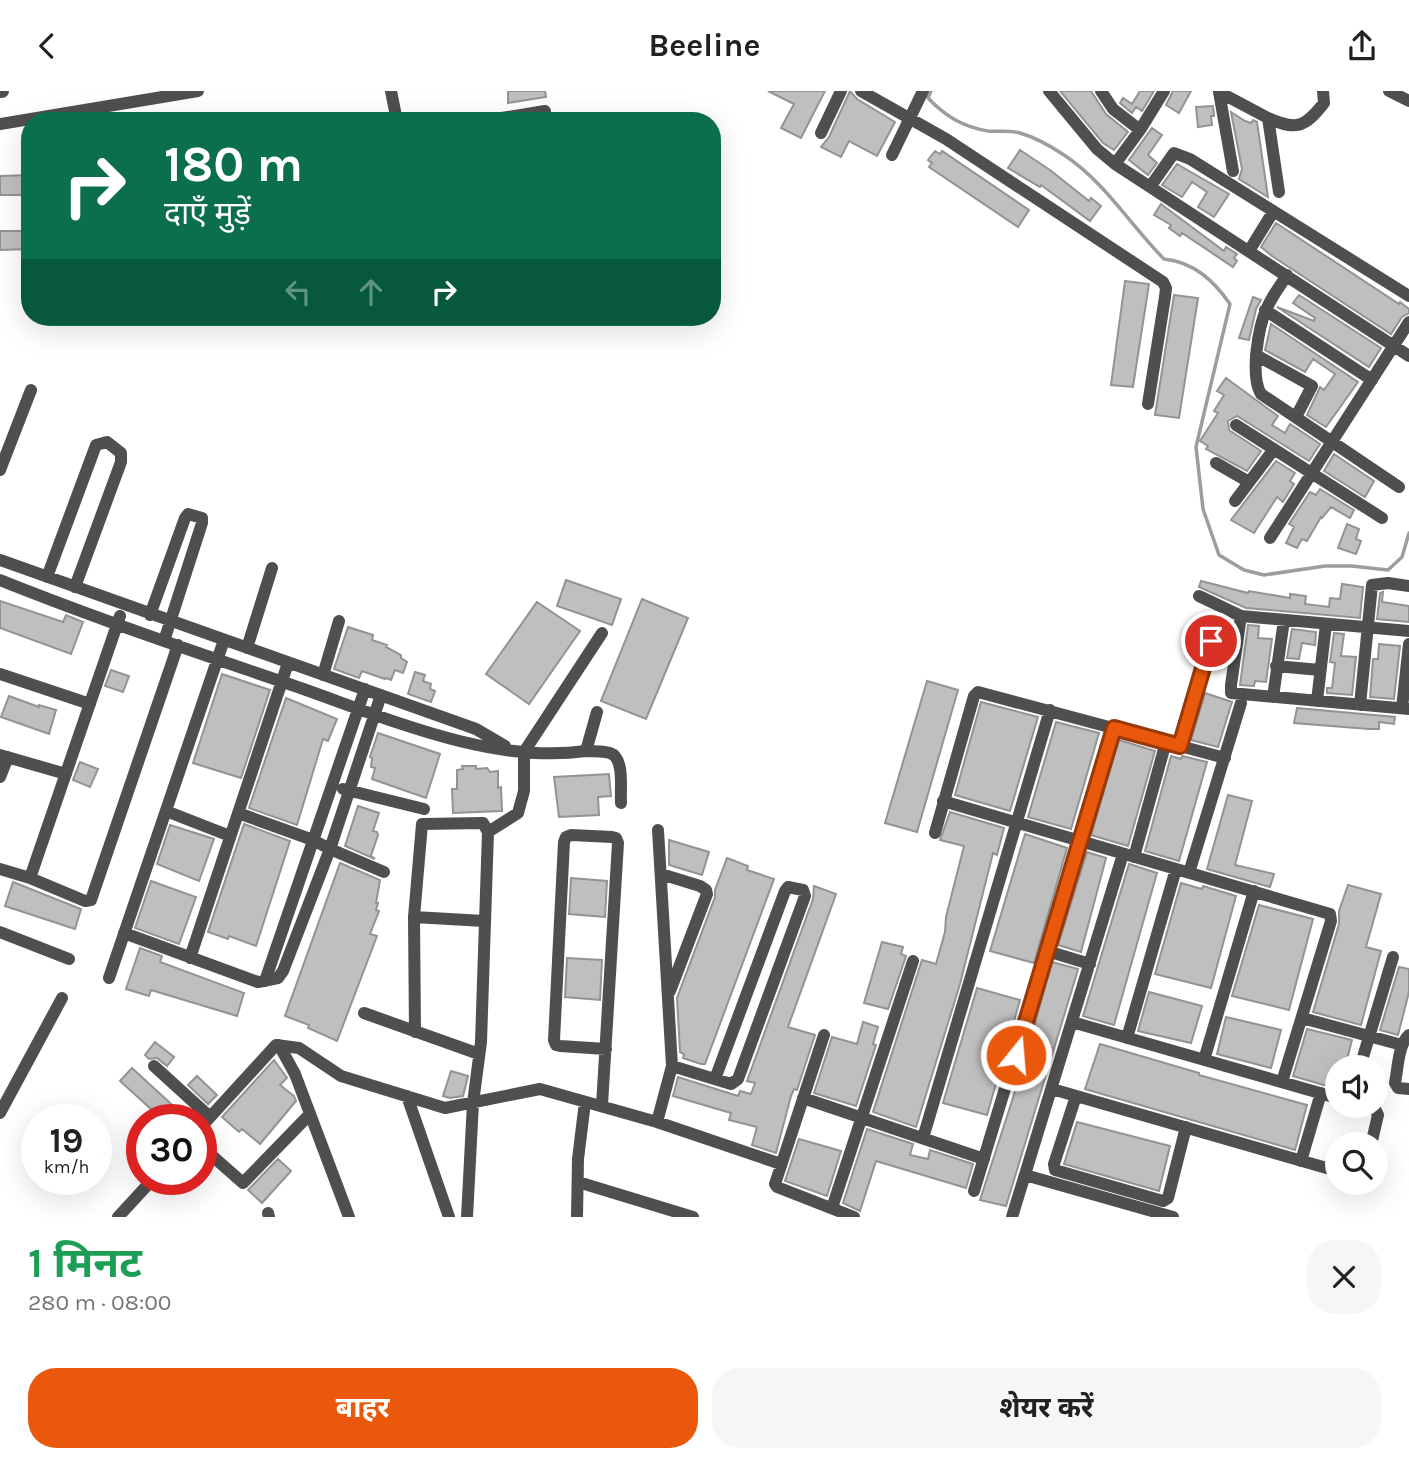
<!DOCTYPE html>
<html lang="hi">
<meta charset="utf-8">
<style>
:root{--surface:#fff;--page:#f6f6f6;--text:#202124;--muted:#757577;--accent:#ea580c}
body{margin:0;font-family:Karla,"Noto Sans Devanagari",sans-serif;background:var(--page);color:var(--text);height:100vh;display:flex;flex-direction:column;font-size:26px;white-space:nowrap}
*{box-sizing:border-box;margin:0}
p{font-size:23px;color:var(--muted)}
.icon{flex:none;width:38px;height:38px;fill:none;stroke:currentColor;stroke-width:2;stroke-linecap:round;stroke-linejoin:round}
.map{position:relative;height:1126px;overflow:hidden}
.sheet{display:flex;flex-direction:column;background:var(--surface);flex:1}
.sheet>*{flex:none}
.guide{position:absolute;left:21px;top:21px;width:700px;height:214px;border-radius:28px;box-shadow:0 7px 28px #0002;background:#0b6e4f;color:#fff;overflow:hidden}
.tools{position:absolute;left:1325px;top:964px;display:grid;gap:14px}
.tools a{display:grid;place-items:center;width:63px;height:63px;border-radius:50%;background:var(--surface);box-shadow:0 7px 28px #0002;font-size:35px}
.speed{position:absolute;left:21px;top:1013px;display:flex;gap:14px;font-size:35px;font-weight:700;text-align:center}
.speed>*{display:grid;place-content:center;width:91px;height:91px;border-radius:50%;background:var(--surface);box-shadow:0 7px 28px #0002;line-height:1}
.speed small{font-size:18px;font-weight:400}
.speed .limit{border:10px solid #d22;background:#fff;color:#111}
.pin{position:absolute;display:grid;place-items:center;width:60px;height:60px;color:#fff;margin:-30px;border:4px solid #fff;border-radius:50%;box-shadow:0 2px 7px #0007}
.me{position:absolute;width:77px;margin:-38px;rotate:17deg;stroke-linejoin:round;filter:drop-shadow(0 0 5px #0008)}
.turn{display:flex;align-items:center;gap:24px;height:147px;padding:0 28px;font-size:32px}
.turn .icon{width:91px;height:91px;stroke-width:2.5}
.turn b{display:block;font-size:49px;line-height:60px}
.lanes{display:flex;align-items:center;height:66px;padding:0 28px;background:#0003;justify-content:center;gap:35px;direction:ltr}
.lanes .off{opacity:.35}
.round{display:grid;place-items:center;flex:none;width:74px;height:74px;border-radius:28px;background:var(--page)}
.head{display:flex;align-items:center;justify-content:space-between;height:119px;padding:0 28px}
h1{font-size:42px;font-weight:700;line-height:52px;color:#1e9e55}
.primary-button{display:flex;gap:14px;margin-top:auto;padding:14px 28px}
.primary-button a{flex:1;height:80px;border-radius:28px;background:var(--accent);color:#fff;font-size:28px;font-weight:700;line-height:80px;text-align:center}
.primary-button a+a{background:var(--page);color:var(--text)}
header{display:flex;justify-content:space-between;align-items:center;height:91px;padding:0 28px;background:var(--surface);font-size:32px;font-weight:700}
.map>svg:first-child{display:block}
</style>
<header><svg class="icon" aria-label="back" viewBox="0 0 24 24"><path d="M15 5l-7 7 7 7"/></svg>Beeline<svg class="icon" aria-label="share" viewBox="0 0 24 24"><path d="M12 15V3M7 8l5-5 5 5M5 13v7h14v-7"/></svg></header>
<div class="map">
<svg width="1409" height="1126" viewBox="0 0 1409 1126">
<rect width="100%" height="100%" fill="#fff"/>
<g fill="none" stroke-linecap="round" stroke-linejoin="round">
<path stroke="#9d9d9d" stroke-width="3.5" d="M931,0l-3,7c17,18 35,29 60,33 10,1 22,-1 32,2 14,4 32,14 44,22 41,27 66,70 100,104 30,3 50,22 66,45l-34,143 7,62 16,46 25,15 20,5 61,-9h27l36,4 14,-13 7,-24"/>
</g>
<path fill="#bfbfbf" stroke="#939393" stroke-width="2" d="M508,0h37l1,6 -38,6z
M768,0h57l-24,47 -20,-10 13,-24z
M850,0l7,8 38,23 -18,34 -28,-15 -8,16 -20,-10 8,-10z
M1060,0h31l15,23 22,18 -14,18 -11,-7z
M1140,0h14l-12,20 -6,-4 -4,6 -12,-10 3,-5 9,6z
M1173,0h18l-12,22 -13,-8z
M1213,15l1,10h-3l1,9 -14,2 -2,-20z
M1231,21l14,9 6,2 2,-3 4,2 11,75 -29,-18 3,-10z
M1152,37l10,7 -14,20 9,8 -9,12 -19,-15z
M1020,59l30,20 39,31 2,-3 10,8 -11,15 -49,-36 -1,2 -32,-19z
M935,60l5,3 2,-3 87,59 -11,17 -89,-60 3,-4 -4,-3z
M1177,73l52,30 -15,23 -16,-10 9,-15 -15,-10 -10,15 -20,-12z
M30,84v20h-30v-19z
M1161,113l63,47 2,-4 11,7 -3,4 3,3 -4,6 -51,-34 -2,3 -11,-8 2,-3 -17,-10z
M1276,132l123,81 1,-2 9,7v4l-7,4 -11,17 -119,-78 -11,-9z
M0,140h30v18l-30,1z
M1125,190l24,3 -16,103 -22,-2z
M1174,204l24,3 -19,120 -24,-3z
M1299,204l82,53 -12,19 -92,-60 37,14 1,-3 -22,-15z
M1253,206l8,3 -5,9 -7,31 -10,-2z
M1271,233l87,58 -32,45 -19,-12 13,-28 4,3 11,-16 -22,-15 -8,13 -40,-22z
M1226,287l52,38 -6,9 13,8 5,-9 30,20 -11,17 -72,-45 -9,5 1,9 32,21 -14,20 -41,-22 2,-3 -8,-5 18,-28 -4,-2 10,-16 -7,-4z
M1334,363l40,27 -9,16 -41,-26z
M1276,370l19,12 -5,8 4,3 -11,18 -6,-5 -23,36 -23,-13z
M1320,398l34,21 -4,8 -19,-11 -9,11 -1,-1 -14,24 -5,-2 -5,9 -11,-5 8,-16 -5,-3 21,-32 6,3z
M1347,433l12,5 -3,10 5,2 -5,13 -18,-6z
M566,489l55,19 -9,26 -55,-19z
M1201,490l47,12 1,-2 41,7v-4l16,2 -1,8 24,3 1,-9 10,1 2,-15 21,3 -3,31 -114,-10 -47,-21z
M1383,501l-1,10 27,4v16l-32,-3 3,-26z
M642,508l46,19 -42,101 -45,-18z
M0,510l63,21 3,-7 17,7 -12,32 -71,-26z
M537,511l43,29 -51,73 -43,-30z
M1248,534l11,1 -1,12 14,1 -6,43 -11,-1 -1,5 -14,-1z
M348,536l25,8 -1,5 15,5 -1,2 15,8v3l6,4 -4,11 -8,-3 -4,10 -5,-2 -1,1 -23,-8 -3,7 -25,-9z
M1292,538l24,3 -1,13 -13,-2 -3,16 -12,-1z
M1334,542l10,1 -3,22 15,1 -4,38 -25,-2v-5h5l3,-25 -5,-1z
M1379,553l21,2 -6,53 -24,-2 3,-38h5z
M111,579l18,6 -6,16 -18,-6z
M415,581l10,3 -2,6 8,3 -1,5 5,2 -4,11 -23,-8z
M222,583l48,16 -29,88 -48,-15z
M927,590l31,9 -41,142 -32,-9z
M1205,602l27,9 -14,45 -27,-7z
M9,605l30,11v-2l17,5 -7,24 -48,-17z
M286,607l51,21 -9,22 -5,-2 -26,86 -48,-17z
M981,611l57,15 -28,94 -55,-16z
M1297,617l98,9 -1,7 -15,-2v7h-10l-75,-6z
M1056,631l43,11 -28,96 -43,-12z
M378,642l62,21 -14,44 -54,-19 3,-11 -4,-1 1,-9 -2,-1z
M1119,649l36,11 -27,95 -37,-11z
M1171,665l10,3 1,-3 25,6 -28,99 -34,-10z
M80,671l18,7 -8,18 -17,-7z
M462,675h14v3l11,-1 3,4 8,-1v17l3,-1 1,24 -49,2 -1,-24h5v-19l6,-1z
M609,683l2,22 -13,1 1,18 -40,2 -5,-40z
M1228,704l24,6 -17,64 39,9 -4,13 -63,-18z
M358,715l21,7 -6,18 4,1 1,3 -7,21 4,3 -30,-13z
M950,721l54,16 -7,27 -4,-2 -33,131 -44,143 -43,-15 49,-152 14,4 9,-32 1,-15 18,-71 -24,-6z
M244,733l46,17 -34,105 -27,-10 -1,3 -20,-7z
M170,734l44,14 -15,42 -42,-17z
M1025,743l42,14 -33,115 -44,-12z
M669,749l40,12 -7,23 -33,-10z
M1087,761l19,6 -25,94 -23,-7z
M727,767l21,8 -1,4 27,9 -69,185h-4l-18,-6 1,-4 -4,-2 -3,-54 38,-101v-7z
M340,772l40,17 -4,23h2l-2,7 3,1 -9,23 7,2 -40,105 -29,-13 1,-3 -24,-9z
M1129,773l28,9 -43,152 -31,-9z
M571,787l36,3 -2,36 -36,-3z
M151,790l45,16 -17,47 -44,-16z
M13,791l68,27 -6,20 -70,-23z
M1181,792l21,6 1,-3 33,10 -25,92 -56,-14z
M1348,794l33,9 -15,53 15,4 -20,74 -48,-13 26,-88v-13z
M814,795l22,8 -48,133 27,8 -18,55 -3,-1 -3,7 -15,57 -24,-8 5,-18 -28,-7 2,-7 -58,-17 5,-19 60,19 2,-5 11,3 4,-11 -8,-2 66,-182z
M1259,814l54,14 -24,91 -57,-14z
M882,851l21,5 -2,7 5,2 -18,53 -24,-6z
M140,857l22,8 -2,6 84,31 -7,23 -86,-26 -2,6 -23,-7z
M567,867l35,2 -2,40 -35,-3z
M1052,871l26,7 -1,4 -71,233 -26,-6 41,-127z
M1399,876l10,2v23l-11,43 -18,-5z
M977,897l43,12 -33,115 -44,-12z
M1149,901l53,14 -11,37 -53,-12z
M1226,926l55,13 -10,38 -54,-14z
M863,931l15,5 -5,17 3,1 -20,61 -42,-13 18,-56 25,7z
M1307,938l45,11 -7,27h-8v22l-44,-13z
M155,951l19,15 -7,9 -10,-8 -8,1 -4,-4z
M1100,953l99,29v2l108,30 -12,45 -210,-61z
M274,969l13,18 -7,7 14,11 2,5 -36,43 -18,-15 -3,3 -17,-15z
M132,977l50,46 -6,6h-13l-43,-39z
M451,980l17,5 -5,20 -13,2 -7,-2z
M197,985l20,19 -9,9 -20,-19z
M1077,1031l93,24 -11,45 -95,-27z
M867,1038l46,15 -3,11 18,4 2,-9 43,14 -7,24 -90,-27 -16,50 -17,-8z
M799,1048l42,12 -14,45 -42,-15z
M278,1068l13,12 -29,32 -14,-13z"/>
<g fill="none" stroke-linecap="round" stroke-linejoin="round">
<path stroke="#4f4f4f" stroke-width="12" d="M391,0l6,30
M861,0l85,48 217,143 3,6 -1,9 -17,107
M1049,0l48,58 18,15 294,192
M1101,0l12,18 27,21
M1389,0l20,10
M1268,27c29,13 37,9 56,-15l-1,-12
M483,30l62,-10
M0,33l198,-33
M821,42l20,-42
M892,64l31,-64
M1115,73l25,-34 24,-39
M1233,80l-14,-79 49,26 11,74
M1150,96l24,-34 16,6 219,137
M1249,160l24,-39
M1287,184c-7,11 -15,21 -20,33 -9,19 -17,68 -6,86l138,93
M1265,219l107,70
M1256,264l56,31 -16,31
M1236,334l146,93
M1216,372l33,19
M0,379l31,-80
M1235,410l39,-52
M1270,447l139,-216
M0,469l476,169 29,17
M47,486l49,-132 11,-3 14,11v9l-46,125
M0,489c95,38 192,71 289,104 91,31 199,81 297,67l11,-39
M1199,505l42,20
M150,524l35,-97 3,-4 14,4v5l-38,118
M1409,540l-168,-15 -10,69v8l178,16
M247,557l25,-80
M1276,575l44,4
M0,583l90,30
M323,584l16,-54
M1273,606l11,-77
M1317,610l9,-77
M1360,614l12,-120 16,-2 21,3
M1402,617l7,-64
M1180,655l31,-105
M586,660c7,0 17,0 24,2 15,5 10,37 11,50
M0,664l66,19
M0,686l8,-20
M343,698l81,20
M943,710l387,113 1,7 -49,161
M166,720l64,25
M238,722l75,27 17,9 54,23
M488,741l30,-19 6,-22v-39l78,-119
M935,742l39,-137 4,-4 247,66
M1134,766l32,-115
M0,778l30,9 55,23 6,-1 87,-255
M1189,782l52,-170
M661,783l39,12 6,4 1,4 -37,97
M30,787l90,-262
M414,826l70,4
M0,841l69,27
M124,842l134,49 20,-4 5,-7 47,-122 51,-154
M1047,860l43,13
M190,867l98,-295
M109,887l115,-338
M265,890l100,-292
M364,922l115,41
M1302,927l100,27
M1072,931l265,76
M415,941l-1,-115 8,-93 61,-1 5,9 -7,210 -8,61 -6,114
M824,944l-49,149 2,3 77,30
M1409,944c-11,10 -11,33 -14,48l3,5 11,1
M1127,947l49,-169
M279,954l16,29 54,143
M1204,969l50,-169
M154,975l56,51
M672,975l59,18 7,-5 67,-183 -2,-6 -15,-3 -3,4 -70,188
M1360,976l33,-110
M1052,998l285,82
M407,1005l42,121
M1076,1005l-22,68 1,6 108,31 5,-3 18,-71
M803,1007l181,61
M602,1014l16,-262 -2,-5 -4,-1 -41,-2 -5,2 -2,5 -10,198 2,5 4,1 46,3
M1366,1015l9,3 3,6 -7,30
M0,1022l62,-115
M657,1031l15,-56 -14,-236
M201,1036l75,-82 23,3 42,28 104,32 95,-19 117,33 124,42
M923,1047l127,-428
M201,1055l42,37 67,-69
M1301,1070l20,-68
M1025,1084l148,42
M578,1091l115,35
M974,1100l140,-463
M832,1117l81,-247
M268,1122l1,4
M118,1126l35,-38
M577,1126l1,-58 7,-57
M1012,1126l111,-363"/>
<path stroke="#4f4f4f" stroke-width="14" d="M0,0h2"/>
</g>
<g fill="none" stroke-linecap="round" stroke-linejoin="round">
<g stroke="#983908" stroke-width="18">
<path id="route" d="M1016,964l98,-327 66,18 31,-105"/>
</g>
<use href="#route" stroke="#ea580c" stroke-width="12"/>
</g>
</svg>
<div class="tools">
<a><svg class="icon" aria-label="sound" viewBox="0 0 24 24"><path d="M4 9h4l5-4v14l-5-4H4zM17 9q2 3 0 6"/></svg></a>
<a><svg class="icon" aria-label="search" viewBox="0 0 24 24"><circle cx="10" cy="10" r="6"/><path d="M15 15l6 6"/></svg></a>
</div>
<div class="speed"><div>19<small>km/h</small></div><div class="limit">30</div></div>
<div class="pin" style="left:1211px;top:550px;background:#d93025"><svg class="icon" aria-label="arrive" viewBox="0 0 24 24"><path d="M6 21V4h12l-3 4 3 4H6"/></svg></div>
<svg class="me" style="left:1016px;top:964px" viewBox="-20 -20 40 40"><circle r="17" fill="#ea580c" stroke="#fff" stroke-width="3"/><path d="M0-11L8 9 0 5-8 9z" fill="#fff"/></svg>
<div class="guide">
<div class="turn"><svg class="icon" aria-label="right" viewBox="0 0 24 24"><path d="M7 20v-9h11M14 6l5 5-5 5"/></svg><div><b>180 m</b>दाएँ मुड़ें</div></div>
<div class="lanes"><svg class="icon off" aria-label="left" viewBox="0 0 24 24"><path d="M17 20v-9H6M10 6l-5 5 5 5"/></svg><svg class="icon off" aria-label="ahead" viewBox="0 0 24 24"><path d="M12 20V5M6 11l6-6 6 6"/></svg><svg class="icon" aria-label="right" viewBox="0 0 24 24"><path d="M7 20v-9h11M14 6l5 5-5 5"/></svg></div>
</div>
</div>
<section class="sheet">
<div class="head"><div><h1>1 मिनट</h1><p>280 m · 08:00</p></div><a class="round"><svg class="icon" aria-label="close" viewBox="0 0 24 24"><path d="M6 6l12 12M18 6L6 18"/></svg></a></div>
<div class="primary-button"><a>बाहर</a><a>शेयर करें</a></div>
</section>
